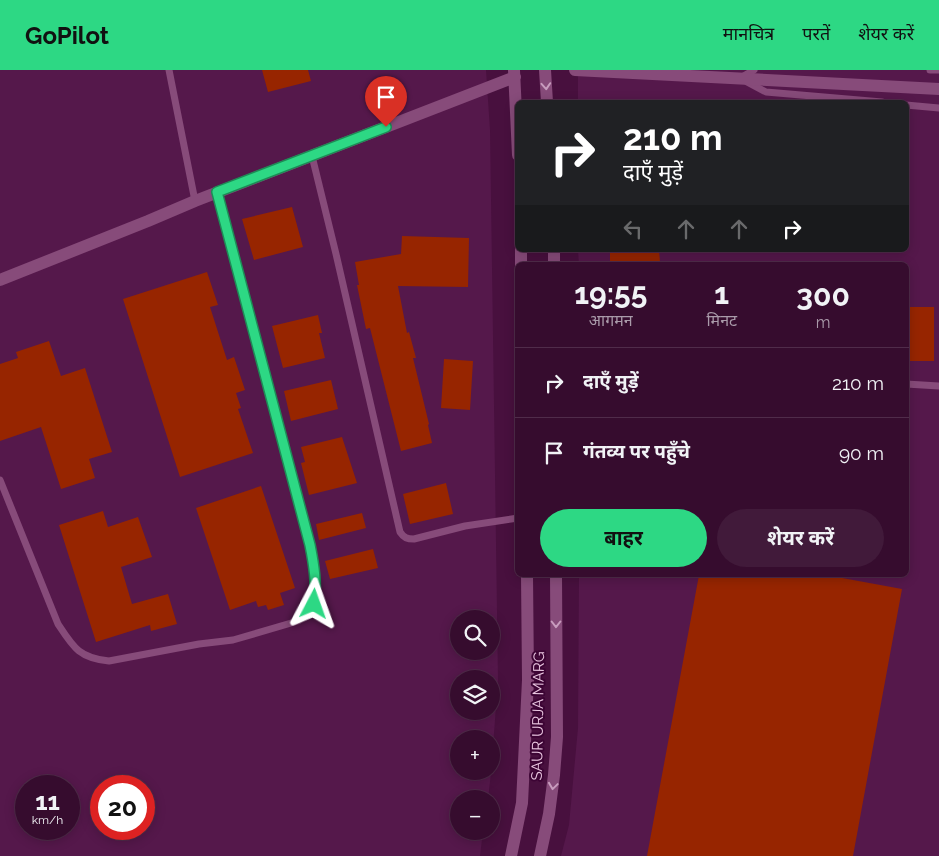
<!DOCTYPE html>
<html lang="hi">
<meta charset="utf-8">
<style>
:root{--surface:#360c2e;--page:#411a3a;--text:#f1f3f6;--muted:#aa9baa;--line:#502c4a;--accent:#2dd884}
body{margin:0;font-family:Raleway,"Noto Sans Devanagari",sans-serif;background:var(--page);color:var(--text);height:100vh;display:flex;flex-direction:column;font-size:19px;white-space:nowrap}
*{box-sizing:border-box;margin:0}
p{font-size:16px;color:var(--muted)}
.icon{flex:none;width:28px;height:28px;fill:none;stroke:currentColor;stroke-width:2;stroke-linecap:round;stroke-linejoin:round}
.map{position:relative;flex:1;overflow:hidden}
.details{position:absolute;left:515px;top:192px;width:394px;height:315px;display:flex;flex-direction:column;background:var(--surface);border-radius:8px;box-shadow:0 2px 12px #0003,0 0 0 1px var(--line)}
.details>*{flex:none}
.guide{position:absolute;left:515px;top:30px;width:394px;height:152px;border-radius:8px;box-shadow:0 2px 12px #0003,0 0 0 1px var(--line);background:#202124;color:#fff;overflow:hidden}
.tools{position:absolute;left:450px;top:540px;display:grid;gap:10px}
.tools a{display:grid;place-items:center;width:50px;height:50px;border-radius:50%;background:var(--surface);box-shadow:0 2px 12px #0003,0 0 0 1px var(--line);font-size:25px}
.speed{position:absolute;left:15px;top:705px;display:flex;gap:10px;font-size:25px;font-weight:700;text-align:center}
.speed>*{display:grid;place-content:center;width:65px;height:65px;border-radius:50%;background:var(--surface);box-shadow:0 2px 12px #0003,0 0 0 1px var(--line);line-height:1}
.speed small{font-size:12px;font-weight:400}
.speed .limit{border:8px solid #d22;background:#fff;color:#111}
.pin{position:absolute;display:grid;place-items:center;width:42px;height:42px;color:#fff;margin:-51px -21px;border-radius:50% 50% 50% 0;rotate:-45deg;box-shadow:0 0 5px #0007}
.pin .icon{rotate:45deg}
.me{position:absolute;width:55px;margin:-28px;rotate:4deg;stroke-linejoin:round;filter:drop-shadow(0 0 4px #0008)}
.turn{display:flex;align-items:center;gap:18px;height:105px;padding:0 25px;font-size:22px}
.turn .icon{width:65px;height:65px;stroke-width:2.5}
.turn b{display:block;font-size:35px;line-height:42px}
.lanes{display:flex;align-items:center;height:48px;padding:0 25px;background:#0003;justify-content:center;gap:25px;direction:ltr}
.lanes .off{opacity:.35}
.eta{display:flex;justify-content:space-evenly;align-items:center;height:85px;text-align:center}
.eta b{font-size:30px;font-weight:700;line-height:35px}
.action{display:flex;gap:10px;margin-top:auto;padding:10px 25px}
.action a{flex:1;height:58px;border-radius:30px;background:var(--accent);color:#111;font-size:20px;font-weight:700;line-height:58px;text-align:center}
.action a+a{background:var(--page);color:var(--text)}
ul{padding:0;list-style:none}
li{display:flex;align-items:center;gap:15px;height:70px;padding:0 25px;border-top:1px solid var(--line)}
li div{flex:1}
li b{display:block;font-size:19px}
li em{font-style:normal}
header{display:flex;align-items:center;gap:30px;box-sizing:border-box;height:70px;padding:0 25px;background:var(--accent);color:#111}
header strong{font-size:24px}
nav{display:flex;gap:28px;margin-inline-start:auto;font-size:18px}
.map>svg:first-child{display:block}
</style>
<header>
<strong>GoPilot</strong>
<nav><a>मानचित्र</a><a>परतें</a><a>शेयर करें</a></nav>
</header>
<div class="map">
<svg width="939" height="786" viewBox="0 0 939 786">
<rect width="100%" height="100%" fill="#48103e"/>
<path fill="#55184b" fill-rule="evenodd" d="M0,0h486l4,60 8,550 -7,93 -3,26h-29v32h24l-3,25h-480zM459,549h32v32h-32zM459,609h32v32h-32zM459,669h32v32h-32zM26,716h43v43h-43zM101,716h43v43h-43z
M578,0h361v786h-378l8,-31 9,-97 1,-153h327v-310h-327l-1,-15h328v-148h-328z"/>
<path fill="#972500" d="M262,0h46l3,11 -43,11z
M292,137l11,40 -49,13 -12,-41z
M402,166l67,2 -1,49 -70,-1 9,47 2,-1 7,26h-3l16,66 -1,1 4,18 -31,8 -31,-123 -4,1 -9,-44h2l-4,-23 46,-8z
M610,180h49l1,12 -50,2z
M207,202l11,33 -8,2 17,53 7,-3 11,33 -9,3 5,15 -3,1 15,44 -73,24 -57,-178z
M906,237h28v54h-28z
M318,245l4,18h-3l6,25 -42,10 -11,-42z
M49,271l12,35 24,-8 27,84 -23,7 6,19 -34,11 -20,-62 -41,14v-77l18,-6 -2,-6z
M444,289l29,2 -3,49 -29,-2z
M331,310l7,29 -47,12 -7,-30z
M342,367l15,46 -48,12 -8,-32 4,-1 -4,-15z
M446,413l7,31 -43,10 -7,-30z
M261,416l34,102 -15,5 4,12 -16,5 -2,-5 -8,2 -2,-6 -26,9 -34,-102z
M103,441l5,16 30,-10 14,40 -31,10 11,37 36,-10 9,30 -26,7 -1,-6 -54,17 -37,-117z
M362,443l4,15 -47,12 -3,-16z
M373,479l5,19 -48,11 -5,-18z
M699,505h127l76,14 -49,267h-206z"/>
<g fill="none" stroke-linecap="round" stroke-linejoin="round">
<path stroke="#874b7a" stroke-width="7" d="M169,0l26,131
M930,0h9
M742,7l12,-7
M747,12l19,10 116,10
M906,35l33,3
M312,86l24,98 64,278c4,6 7,7 14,7l51,-13 53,-8
M906,314l33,2
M0,410l58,144c15,23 21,34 51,37l90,-17 34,-4 65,-19 9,-7 7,-9 1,-9v-26l-4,-25 -94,-353"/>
<path stroke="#874b7a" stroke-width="12" d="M514,0l4,85
M545,0l2,32
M575,0l364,19
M521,180v15
M554,180v15
M0,210l148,-59 47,-20 320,-124
M511,786l11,-53 6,-123 -1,-105
M540,786l9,-42 5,-39 3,-38 -1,-162"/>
</g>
<defs><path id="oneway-chevron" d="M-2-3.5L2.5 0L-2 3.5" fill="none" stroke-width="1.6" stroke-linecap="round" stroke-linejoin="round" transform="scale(1.25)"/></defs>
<g stroke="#c89cbe">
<use href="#oneway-chevron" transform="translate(546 16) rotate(86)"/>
<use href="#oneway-chevron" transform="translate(556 554) rotate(90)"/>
<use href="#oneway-chevron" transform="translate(553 716) rotate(98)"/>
</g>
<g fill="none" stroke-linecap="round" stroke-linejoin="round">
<g stroke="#1d8c56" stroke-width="12">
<path id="route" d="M314,534c3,-20 0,-39 -4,-59l-93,-353 169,-65"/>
</g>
<use href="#route" stroke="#2dd884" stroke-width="9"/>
</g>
<g text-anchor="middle" stroke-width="4" stroke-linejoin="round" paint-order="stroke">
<g font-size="15" fill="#ebc8e2" stroke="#3c0434">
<text transform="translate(538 646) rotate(-89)" y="5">SAUR URJA MARG</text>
</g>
</g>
</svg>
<div class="tools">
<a><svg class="icon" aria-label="search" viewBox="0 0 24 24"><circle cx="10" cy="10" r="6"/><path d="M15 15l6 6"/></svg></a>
<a><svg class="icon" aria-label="layers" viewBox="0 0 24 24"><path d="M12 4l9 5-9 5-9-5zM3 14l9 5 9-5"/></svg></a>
<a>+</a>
<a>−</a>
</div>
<div class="speed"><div>11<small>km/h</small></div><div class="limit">20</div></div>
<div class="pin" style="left:386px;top:57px;background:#d93025"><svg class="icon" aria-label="arrive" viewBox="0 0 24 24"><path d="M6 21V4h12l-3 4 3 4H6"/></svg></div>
<svg class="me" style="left:314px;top:534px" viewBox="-20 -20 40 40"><path d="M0-17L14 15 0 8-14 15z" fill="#2dd884" stroke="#fff" stroke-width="4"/></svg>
<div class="guide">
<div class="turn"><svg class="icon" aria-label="right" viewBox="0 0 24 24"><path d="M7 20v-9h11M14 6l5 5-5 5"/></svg><div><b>210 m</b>दाएँ मुड़ें</div></div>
<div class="lanes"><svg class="icon off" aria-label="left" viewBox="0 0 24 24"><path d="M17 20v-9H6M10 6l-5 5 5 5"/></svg><svg class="icon off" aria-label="ahead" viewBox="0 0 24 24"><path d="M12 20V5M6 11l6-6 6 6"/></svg><svg class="icon off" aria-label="ahead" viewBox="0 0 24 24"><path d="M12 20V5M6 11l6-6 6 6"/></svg><svg class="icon" aria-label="right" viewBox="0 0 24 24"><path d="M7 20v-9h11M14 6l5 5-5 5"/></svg></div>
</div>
<section class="details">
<div class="eta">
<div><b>19:55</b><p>आगमन</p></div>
<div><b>1</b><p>मिनट</p></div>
<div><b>300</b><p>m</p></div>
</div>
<ul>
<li><svg class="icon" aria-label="right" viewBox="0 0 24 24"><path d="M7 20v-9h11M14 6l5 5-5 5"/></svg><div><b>दाएँ मुड़ें</b></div><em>210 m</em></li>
<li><svg class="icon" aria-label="arrive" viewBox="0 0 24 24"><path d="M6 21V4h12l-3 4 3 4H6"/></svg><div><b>गंतव्य पर पहुँचे</b></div><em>90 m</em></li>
</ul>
<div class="action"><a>बाहर</a><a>शेयर करें</a></div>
</section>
</div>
